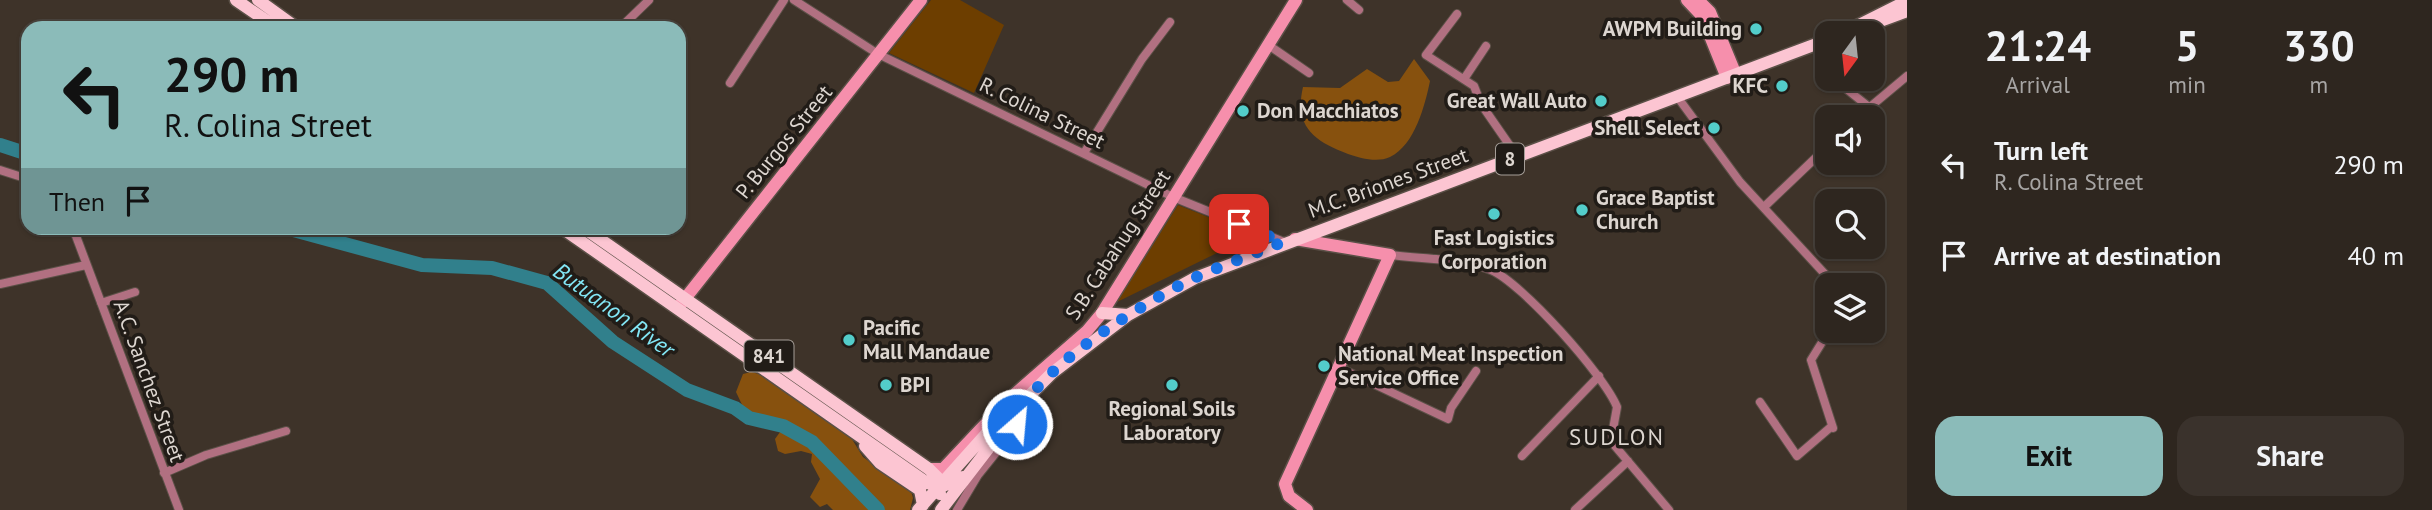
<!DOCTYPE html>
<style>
:root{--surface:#2e261f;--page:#3a322c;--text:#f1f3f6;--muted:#a7a5a4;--line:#49433d;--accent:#8bbbb9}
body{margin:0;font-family:"PT Sans",sans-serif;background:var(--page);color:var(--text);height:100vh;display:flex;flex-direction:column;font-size:26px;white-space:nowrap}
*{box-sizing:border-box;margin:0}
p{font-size:23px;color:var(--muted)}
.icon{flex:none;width:38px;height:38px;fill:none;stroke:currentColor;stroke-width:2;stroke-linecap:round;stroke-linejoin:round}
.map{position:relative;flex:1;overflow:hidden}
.drawer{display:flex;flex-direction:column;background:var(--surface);width:525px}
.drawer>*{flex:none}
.hud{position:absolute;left:21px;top:21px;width:665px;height:214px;border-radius:21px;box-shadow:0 2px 5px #0004,0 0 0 2px var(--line);background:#8bbbb9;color:#111;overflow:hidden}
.needle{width:46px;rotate:195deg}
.fabs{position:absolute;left:1815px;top:21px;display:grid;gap:14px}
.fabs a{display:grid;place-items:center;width:70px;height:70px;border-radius:14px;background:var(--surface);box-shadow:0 2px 5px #0004,0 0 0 2px var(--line);font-size:35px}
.pin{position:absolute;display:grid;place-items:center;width:60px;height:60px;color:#fff;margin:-30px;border-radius:14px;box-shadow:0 4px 10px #0006}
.me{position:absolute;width:77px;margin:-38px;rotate:27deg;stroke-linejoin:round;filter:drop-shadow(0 0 5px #0008)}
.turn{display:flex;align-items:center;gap:24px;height:147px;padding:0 28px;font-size:32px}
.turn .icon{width:91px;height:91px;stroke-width:2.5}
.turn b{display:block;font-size:49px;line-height:60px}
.then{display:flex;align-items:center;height:66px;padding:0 28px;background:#0003;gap:14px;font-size:26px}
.eta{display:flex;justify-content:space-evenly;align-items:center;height:119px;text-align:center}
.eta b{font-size:42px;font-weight:700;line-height:49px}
.cta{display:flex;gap:14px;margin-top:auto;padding:14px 28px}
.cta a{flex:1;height:80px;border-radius:21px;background:var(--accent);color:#111;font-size:28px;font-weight:700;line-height:80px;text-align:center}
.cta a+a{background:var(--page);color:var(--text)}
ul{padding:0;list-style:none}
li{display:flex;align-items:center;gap:21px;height:91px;padding:0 28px}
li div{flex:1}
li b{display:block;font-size:26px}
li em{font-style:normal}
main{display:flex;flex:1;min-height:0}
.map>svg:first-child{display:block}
</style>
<main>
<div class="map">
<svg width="1907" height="510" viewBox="0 0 1907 510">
<rect width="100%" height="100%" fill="#3e3329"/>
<path fill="#6d3e00" d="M931,0h29l44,25 -30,68 -85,-40z
M1178,205l83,33 -44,15 -100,49z"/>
<path fill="#87510e" d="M1414,59l16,22c-5,24 -15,64 -40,76 -13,6 -30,1 -42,-3 -35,-13 -54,-28 -45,-67l37,1 27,-19 21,13 11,-1z
M751,372l8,2 91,62 13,21 48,34 2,7 -3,12h-77l-6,-6 -7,3 -10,-10 10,-18 -9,-17 1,-8 -11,-3 -16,3 -7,-3 -3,-12 5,-7 -2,-6 -33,-15 -9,-19 7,-18z"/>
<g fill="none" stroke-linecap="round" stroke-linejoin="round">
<path stroke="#31808c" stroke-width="14" d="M0,145l28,9
M286,228l136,37 70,3 55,15 66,59 74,48 48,18 14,10 34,8 29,16 66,68"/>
<g stroke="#5b5047" stroke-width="10">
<path id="street" d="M794,0l84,54 295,143 111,45
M1347,0l12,10
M1457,14l-31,41 48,31 7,18 36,52
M620,28l29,-28
M1267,44l42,29
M1814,45l13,25
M1464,79l22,-33
M1834,79l35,28
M730,83l54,-83
M1676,95l64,87 95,103
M1858,117l49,-41
M1084,153l58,-94 28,-37
M0,170l28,9
M1764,207l63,-60
M73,228l106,282
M1390,255c32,4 71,3 101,15 31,13 113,105 126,137l-5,28 3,11 54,64
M0,284l86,-19
M101,303l34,-11
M1829,331l-18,29 22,68
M1340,368l108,51 3,-11 25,-37
M1760,402l37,54 35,-30
M1522,456l77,-80
M164,473l42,-18 80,-24
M957,510l21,-35 37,-46 3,-16
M1575,510l53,-49"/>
</g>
<g stroke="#5b5047" stroke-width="15">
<path id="secondary" d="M1687,0l15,16 25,62
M1698,0l12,12 26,63
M1295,239l95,16 -105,229 4,12 18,14
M680,305l241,-305
M929,469h14l65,-69 79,-69 15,-18 194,-313"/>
</g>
<g stroke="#5b5047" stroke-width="15">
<path id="primary" d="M236,0l41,28
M258,0l39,28
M1875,23l32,-12
M1843,33l64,-32
M562,228l365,255 16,3 20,-9
M584,228l345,241 9,9 2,16
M1102,313l26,2
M865,446l15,17 40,27 3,15
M918,510l94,-105 16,-8
M941,510l87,-113 24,-24 76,-58 67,-37 632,-238"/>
</g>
<use href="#street" stroke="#b17081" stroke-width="8"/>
<use href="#secondary" stroke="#f68fac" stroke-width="12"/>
<use href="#primary" stroke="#fcc5d2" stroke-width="12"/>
</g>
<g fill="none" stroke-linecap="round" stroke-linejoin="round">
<path stroke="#1a73e8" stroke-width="12" stroke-dasharray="0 21.6" d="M1017,424c7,-50 133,-125 177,-146 29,-13 60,-24 89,-36l-44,-18"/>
</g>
<g fill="#53cdca" stroke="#211c17" stroke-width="2.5">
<circle cx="1756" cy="29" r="7"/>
<circle cx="1782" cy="86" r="7"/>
<circle cx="1601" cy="101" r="7"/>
<circle cx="1243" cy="111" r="7"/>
<circle cx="1714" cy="128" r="7"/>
<circle cx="1582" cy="210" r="7"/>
<circle cx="1494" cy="214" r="7"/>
<circle cx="849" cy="340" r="7"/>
<circle cx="1324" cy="366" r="7"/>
<circle cx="886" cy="385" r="7"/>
<circle cx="1172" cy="385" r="7"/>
</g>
<g text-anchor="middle" stroke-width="7" stroke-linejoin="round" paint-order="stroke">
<g fill="#211c17" stroke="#a59e98" stroke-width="2">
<rect x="1496" y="143.5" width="28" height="31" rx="5"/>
<rect x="744.5" y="340.5" width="49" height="31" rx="5"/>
</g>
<g font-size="19" font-weight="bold" fill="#ddd6d0">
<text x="1510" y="166">8</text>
<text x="769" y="363">841</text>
</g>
<g font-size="21" font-weight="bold" fill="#ddd6d0" stroke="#211c17" text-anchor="start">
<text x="1742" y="36" text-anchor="end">AWPM Building</text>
<text x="1768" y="93" text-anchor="end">KFC</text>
<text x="1587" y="108" text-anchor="end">Great Wall Auto</text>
<text x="1257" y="118">Don Macchiatos</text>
<text x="1700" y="135" text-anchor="end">Shell Select</text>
<text x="1596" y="205">Grace Baptist<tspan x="1596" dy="24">Church</tspan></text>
<text x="1494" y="245" text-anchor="middle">Fast Logistics<tspan x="1494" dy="24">Corporation</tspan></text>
<text x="863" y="335">Pacific<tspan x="863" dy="24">Mall Mandaue</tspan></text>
<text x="1338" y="361">National Meat Inspection<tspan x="1338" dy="24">Service Office</tspan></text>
<text x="900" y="392">BPI</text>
<text x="1172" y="416" text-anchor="middle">Regional Soils<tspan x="1172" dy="24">Laboratory</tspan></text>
</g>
<g font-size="21" fill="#ddd6d0" stroke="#211c17">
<text transform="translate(1042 113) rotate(26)" y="7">R. Colina Street</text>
<text transform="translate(784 142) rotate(-51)" y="7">P. Burgos Street</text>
<text transform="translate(1388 183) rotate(-20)" y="7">M.C. Briones Street</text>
<text transform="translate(1118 245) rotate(-57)" y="7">S.B. Cabahug Street</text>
<text transform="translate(149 381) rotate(70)" y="7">A.C. Sanchez Street</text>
</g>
<g font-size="23" font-style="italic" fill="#83e7f6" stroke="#211c17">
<text transform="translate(614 310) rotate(36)" y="8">Butuanon River</text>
</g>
<g font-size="23" letter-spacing="2" fill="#ddd6d0" stroke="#211c17">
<text x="1617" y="445">SUDLON</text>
</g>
</g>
</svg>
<div class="fabs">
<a><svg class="needle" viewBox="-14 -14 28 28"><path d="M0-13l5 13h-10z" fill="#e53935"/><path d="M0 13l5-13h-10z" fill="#a7a5a4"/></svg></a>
<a><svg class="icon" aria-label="sound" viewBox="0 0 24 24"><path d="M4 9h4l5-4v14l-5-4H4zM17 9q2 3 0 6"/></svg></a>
<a><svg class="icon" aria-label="search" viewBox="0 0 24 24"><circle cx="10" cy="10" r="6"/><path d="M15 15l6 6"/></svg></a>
<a><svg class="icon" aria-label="layers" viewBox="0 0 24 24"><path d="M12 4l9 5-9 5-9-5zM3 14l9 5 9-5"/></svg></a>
</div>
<div class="pin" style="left:1239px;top:224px;background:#d93025"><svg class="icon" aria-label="arrive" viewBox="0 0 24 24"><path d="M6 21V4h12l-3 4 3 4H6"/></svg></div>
<svg class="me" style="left:1017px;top:424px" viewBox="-20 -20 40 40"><circle r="17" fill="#1a73e8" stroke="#fff" stroke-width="3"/><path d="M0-11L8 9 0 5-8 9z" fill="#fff"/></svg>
<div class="hud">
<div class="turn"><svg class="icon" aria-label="left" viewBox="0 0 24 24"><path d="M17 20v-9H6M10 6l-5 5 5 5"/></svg><div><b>290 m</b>R. Colina Street</div></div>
<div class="then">Then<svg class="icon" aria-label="arrive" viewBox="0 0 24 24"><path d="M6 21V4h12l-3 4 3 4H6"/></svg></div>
</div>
</div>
<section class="drawer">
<div class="eta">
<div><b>21:24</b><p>Arrival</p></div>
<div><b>5</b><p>min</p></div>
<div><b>330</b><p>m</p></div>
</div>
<ul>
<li><svg class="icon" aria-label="left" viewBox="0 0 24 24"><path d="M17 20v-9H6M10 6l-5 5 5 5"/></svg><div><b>Turn left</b><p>R. Colina Street</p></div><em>290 m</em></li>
<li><svg class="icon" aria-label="arrive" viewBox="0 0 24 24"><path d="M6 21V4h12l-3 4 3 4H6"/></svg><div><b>Arrive at destination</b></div><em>40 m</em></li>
</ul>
<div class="cta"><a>Exit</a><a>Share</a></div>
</section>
</main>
